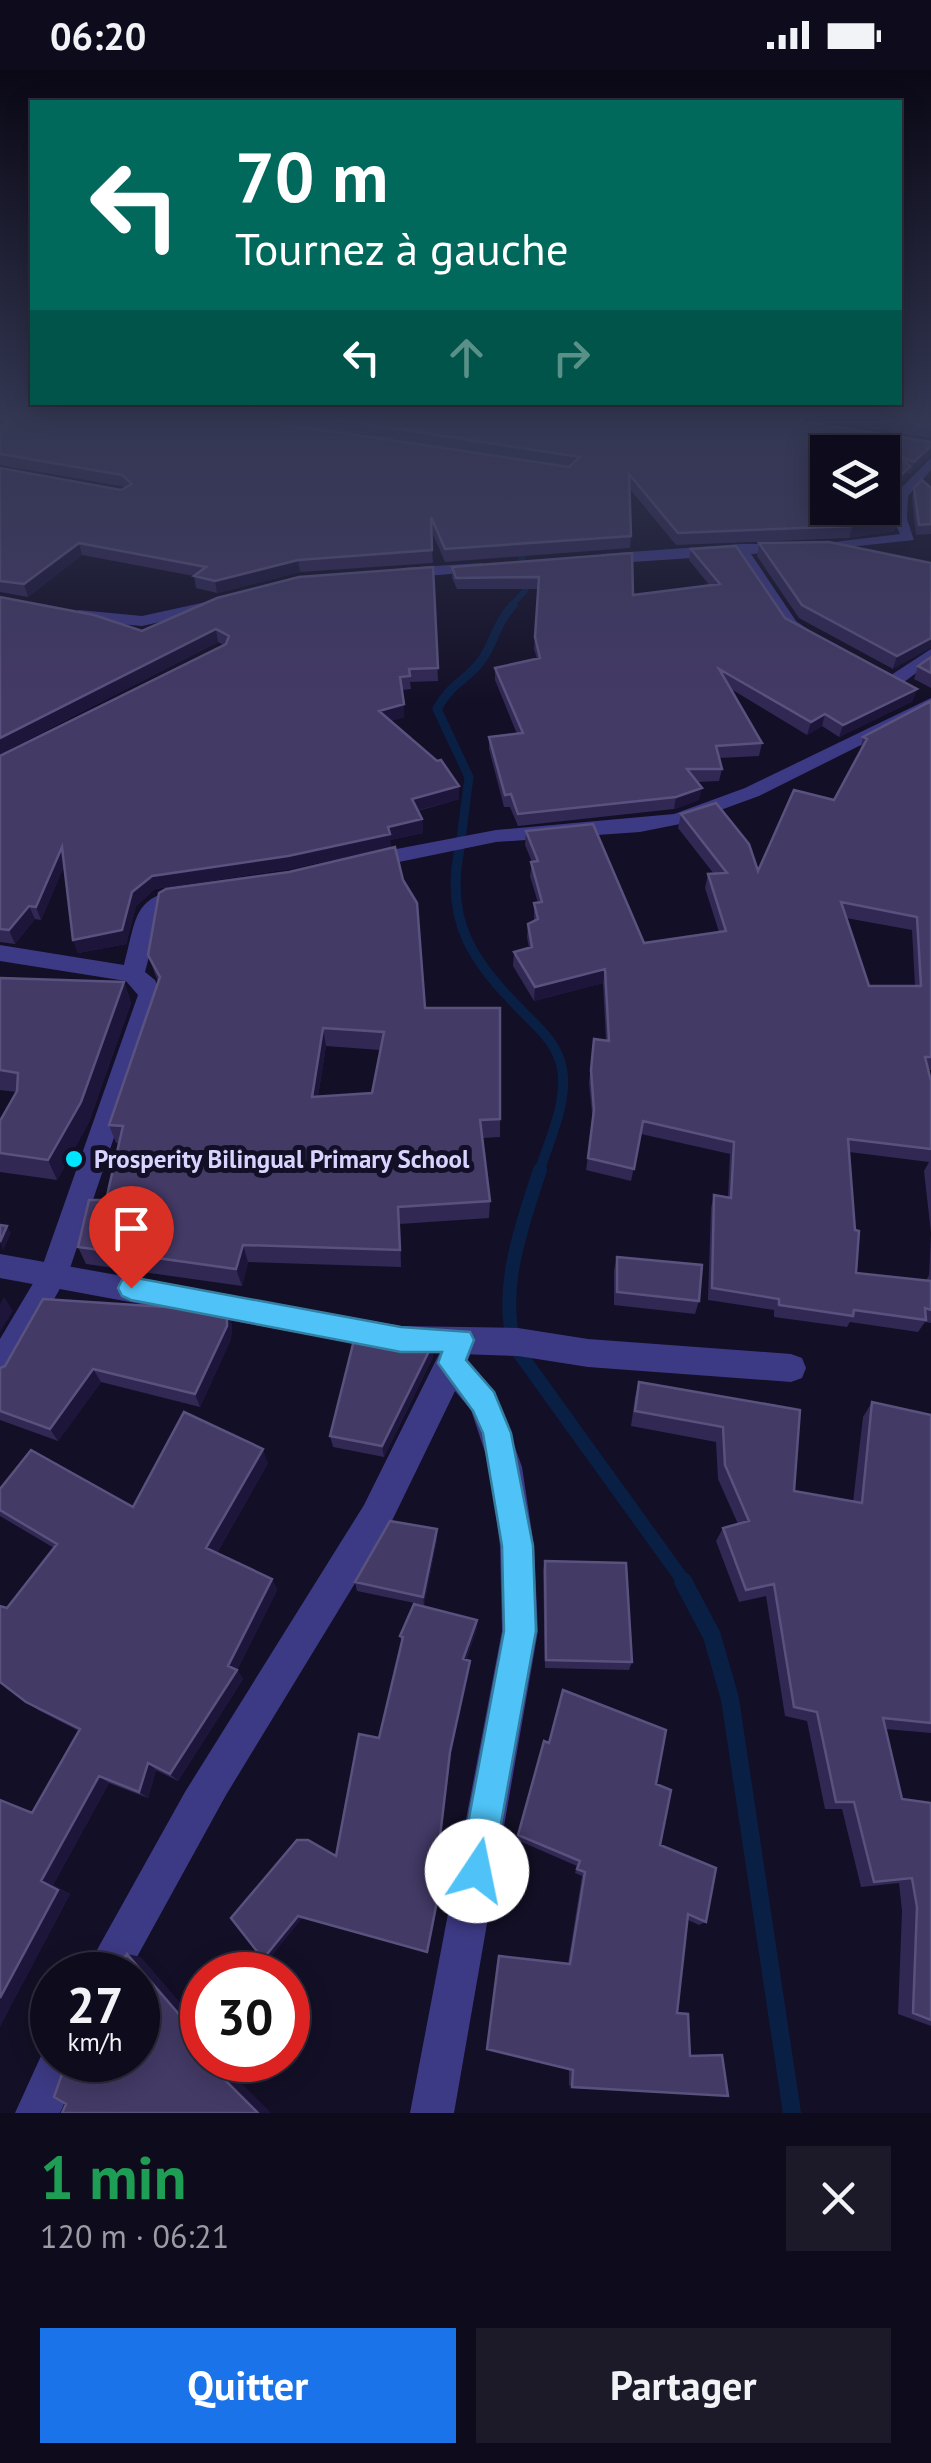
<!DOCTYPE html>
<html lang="fr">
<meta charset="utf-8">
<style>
:root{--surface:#0e0b1c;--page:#1c1929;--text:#f1f3f6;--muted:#9b9ba3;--line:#2e2b3b;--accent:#1a73e8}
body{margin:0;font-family:"PT Sans",sans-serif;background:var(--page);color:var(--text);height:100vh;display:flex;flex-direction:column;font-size:38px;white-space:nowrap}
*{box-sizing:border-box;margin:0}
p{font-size:32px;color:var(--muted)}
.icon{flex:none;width:55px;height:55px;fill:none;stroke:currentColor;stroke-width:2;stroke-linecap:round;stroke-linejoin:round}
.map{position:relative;height:2043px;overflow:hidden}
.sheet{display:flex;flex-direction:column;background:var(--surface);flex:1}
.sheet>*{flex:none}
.banner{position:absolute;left:30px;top:30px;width:872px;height:305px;border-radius:0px;box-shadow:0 5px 25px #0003,0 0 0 2px var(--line);background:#00695c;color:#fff;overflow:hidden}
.fabs{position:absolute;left:810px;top:365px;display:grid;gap:20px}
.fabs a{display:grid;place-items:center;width:90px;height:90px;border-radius:0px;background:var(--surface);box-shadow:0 5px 25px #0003,0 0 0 2px var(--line);font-size:50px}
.speed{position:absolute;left:30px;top:1882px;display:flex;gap:20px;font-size:50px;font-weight:700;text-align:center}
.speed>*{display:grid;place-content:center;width:130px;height:130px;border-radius:50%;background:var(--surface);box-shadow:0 5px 25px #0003,0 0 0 2px var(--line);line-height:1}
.speed small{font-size:25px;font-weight:400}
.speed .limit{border:15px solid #d22;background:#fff;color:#111}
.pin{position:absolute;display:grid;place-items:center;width:85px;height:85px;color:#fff;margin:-102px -42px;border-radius:50% 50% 50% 0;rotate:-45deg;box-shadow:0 0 10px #0007}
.pin .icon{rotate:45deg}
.me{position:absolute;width:110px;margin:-55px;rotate:11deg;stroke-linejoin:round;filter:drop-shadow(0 0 8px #0008)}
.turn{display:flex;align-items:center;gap:35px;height:210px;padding:0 40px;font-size:45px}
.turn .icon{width:130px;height:130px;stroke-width:2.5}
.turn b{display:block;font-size:70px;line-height:85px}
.lanes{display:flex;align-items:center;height:95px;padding:0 40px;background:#0003;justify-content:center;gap:50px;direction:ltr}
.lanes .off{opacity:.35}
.round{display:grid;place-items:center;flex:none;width:105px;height:105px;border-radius:0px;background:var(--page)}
.overview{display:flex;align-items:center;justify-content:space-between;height:170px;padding:0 40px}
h1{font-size:60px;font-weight:800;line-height:75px;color:#1e9e55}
.primary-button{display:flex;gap:20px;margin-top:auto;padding:20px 40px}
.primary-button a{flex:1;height:115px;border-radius:0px;background:var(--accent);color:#fff;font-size:40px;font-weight:800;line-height:115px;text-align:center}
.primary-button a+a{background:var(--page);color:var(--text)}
.status{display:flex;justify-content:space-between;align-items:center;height:70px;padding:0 50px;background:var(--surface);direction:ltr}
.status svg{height:28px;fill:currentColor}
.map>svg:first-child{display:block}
</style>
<div class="status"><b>06:20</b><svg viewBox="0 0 49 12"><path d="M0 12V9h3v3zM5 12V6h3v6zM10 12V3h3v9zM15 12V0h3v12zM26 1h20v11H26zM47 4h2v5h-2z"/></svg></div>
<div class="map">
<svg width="931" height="2043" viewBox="0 0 931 2043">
<rect width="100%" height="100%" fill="#130f26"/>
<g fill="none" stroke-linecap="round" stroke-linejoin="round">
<path stroke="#0a1f44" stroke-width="6" d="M510,537l15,-16v-25l-8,-20"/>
<path stroke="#0a1f44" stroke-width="9" d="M459,784l10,-77 -32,-68c14,-26 29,-28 44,-48 13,-17 14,-36 32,-56"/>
<path stroke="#0a1f44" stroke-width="10" d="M459,782c-14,71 15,111 65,161 16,16 34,32 38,56 6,33 -13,72 -23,103"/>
<path stroke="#0a1f44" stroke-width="14" d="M540,1100c-18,55 -42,119 -25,177l170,236"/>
<path stroke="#0a1f44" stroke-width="18" d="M683,1511l29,55 18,63 62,414"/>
<path fill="#3d3a85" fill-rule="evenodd" d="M931,388v12l-23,26 -1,23 7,21 -93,10 -2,-3 7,-4 74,-9 -7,-15 1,-24z
M740,474h57l2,3 -7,4 -41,3 45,67 20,14v6c-32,4 -63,-62 -79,-86l-135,9 -8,-5 8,-5z
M482,493l5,2v6l-85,7 -8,-5 8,-5z
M206,532l8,5 -2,3 -70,16 -63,-6 -8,-5 8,-5 63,6z
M931,579v13l-31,23h-12v-8z
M931,628v12l-172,86 -74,27 -45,9 -144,10 -131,27 -10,-7 10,-7 131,-25 178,-16 71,-26z
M188,818l8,2v10l-26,4 -9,6 -16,62 10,8 7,15 -94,279 -57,103 -11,4v-42l41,-69 97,-275 -12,-14 -126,-20v-16l124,20c13,-48 8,-70 64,-77z
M457,1266l11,4 4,10 -4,10 27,32 27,75 12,79 4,85 -84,482h-44l92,-482 -2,-85 -10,-79 -19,-57 -16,-19 -67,138 -162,266 -99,180h-44l102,-183 179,-287 82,-165z
M52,1972v18h31l-23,53h-45l31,-68z"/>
<path fill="#3d3a85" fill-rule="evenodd" d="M0,1184l401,72 117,2 70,11 203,15 11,4 4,10 -4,10 -11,4 -203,-15 -70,-11 -117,-4 -401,-74z"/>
</g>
<path fill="#312854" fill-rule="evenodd" d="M236,345h695v23l-137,-21 -1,1 138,36 -21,20 -2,-1 -2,4 -13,15v15l5,12 -4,12 -45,7 -173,7 -47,-57 2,48 -1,12 -185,14 -14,-32 2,33 -133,9 -83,21 -21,-5 -2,-12 -112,-21 -54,42 -28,-5v-124l121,22 5,-3 -126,-22v-38l520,33z
M914,418h17v46l-15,1 -4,-37z
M759,473l172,20 -38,106 -94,-51 -42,-62z
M691,479l94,69 128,83 -74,36 -17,-11 -15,9 -76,-46 31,54 -3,13 -40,2 3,11 -3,12 -22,1 2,18 -25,9 -156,17 -8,-19h-6l-15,-58v-12l28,-3 -22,-54v-12l42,-9 -3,-10 4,-60h-81l-5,-11v-11l180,-14 1,42 77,-9 -21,-26z
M433,497l5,114 -28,1 1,7 -9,1 2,27 -14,4 69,65v13l-41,12 4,8 1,14 -33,7 1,7 -101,22 -135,20 -19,17 -10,38 -48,9 -5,-13 -9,-74 -23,54 -6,-1 -20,25 -15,-2v-186l224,-111 -6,-3 -218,112v-157l142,34z
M931,587v31l-17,-9 4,-13z
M931,631v369h-3l3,11v242l-6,-1 -7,10 -68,-10 -3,5 -73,-10v-7l-66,-10 3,-92 3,-13 14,2 2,-43 -89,-20 -10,47 -45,-11 7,-47 -4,-40 5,-44 12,2 -3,-58 -69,18 -21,-35 1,-14 15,-4 -2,-11 1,-13 6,-3v-18h4l-8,-27 2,-14 -7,-17 1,-14 118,112 75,-11 -14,-44 3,-14h6l-36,-46 3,-14 77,57 76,-71 26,-49 3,-14zM846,848l66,12 3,56h-46zM849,1082l80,10 -5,9 7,62 -2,42 -3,6 -70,-8z
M148,885l277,53 75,111v18l-17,1 7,63 -1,17 -89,6 1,43 -153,-5 -6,24 -156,-22 -8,-17 28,-47 13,-57h-3l-7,-18 49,-143zM326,976l54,4 -8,43 -54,3z
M0,908l124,4 7,21 -42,119 -32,58 -57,-8v-51l17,-29 -17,-2z
M617,1187l82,44 -4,13 -81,-9v-35z
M227,1241l5,14 -1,14 -31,68 -99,-25 -43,59 -58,-21v-52z
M432,1275l1,12 -49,100 -51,-10 -3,-11z
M639,1312l161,28 -6,81 59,11 10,-85 9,-15 59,13v318l-46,-4 17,70 29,4v223l-33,-12 4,-103 -3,-28 -38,4 -19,-78h-17l-18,-88 -22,-5 -19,-120 -27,6 -23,-61 7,-13 15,-4 -20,-45 -2,-37 -85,-16 4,-29z
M268,1393l-51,90 55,26 5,11 -40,80 6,9 -65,102 -22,-11 -8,28 -39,-15 -56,102 17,9 -70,132v-226l32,13 47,-82 -41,-21 -38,-28 7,-74 47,-60 -54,-32v-27l133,18z
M437,1459v10l-13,66 -67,-14 -2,-9z
M545,1491l87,101 -3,8 -84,-2 -2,-98z
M477,1550v8l-11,32 4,1 -1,7 -19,89 -14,123 5,4 -13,69 -126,-35 -34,42 68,-104 43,-118 23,-94 -2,-8z
M544,1671l112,43 4,61 46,77 -7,3 -11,-5 -11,93 13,42h32l-150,32 -3,-2 -1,-121 14,-88 -7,-3 2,-7 -60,-26z"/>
<path fill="#1d163a" d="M931,376v8l-21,20 4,-12z
M910,396l-4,11 -16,18 4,-12z
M898,449l-4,12 -45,7 3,-12z
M79,473l3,12 -54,42 -4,-13z
M298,490l2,12 -83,21 -2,-12z
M216,559l2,13 -218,112v-16z
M931,568v10l-38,21 4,-13z
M917,619l-4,12 -74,36 4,-12z
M404,634v13l-24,7 -1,-13z
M825,644l-3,12 -15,9 4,-13z
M459,716v13l-47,13v-13z
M702,718l-3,12 -25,9 2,-12z
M422,749l1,14 -33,7 1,7 -101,22 -135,20 -19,17 -10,38 -48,9 -5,-13 79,-64z
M62,777l5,13 -26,60 -5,-13z
M29,836l6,13 -20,25 -6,-14z
M605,899l-2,14 -69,18 1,-14z
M124,912l7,21 -42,119 -32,58 -9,-20z
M323,958l3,18 -11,69 -3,-18z
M7,1156l4,7 -8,18 -3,-9z
M243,1175l5,17 -6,24 -6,-17z
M4,1227l9,14 -13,21v-28z
M227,1241l5,14 -1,14 -31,68 -5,-13z
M432,1275l1,12 -49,100 -2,-11z
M93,1299l8,13 -43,59 -8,-12z
M263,1379l5,14 -55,97 -7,-12z
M437,1459v10l-13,66 -1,-8z
M272,1509l5,11 -40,80 6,9 -65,102 -8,-7 58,-108z
M477,1550v8l-14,39v-8z
M470,1591l-1,7 -19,89 -14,126 14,-131z
M148,1693l8,7 -8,28 -9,-6z
M99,1706l10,7 -56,102 17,9 -70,132v-28l41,-117z
M441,1811v3l-13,69 -1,-1z
M298,1846l4,2 -34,42 -5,-1z
M127,1884l14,3 61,71v29z
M205,1990h13l53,53h-13z"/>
<path fill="#433a66" stroke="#5a527e" stroke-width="2.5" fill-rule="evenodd" d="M20,345h204l345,52 11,-10 -274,-42h486l2,5 137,22v4l-17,16 -15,-6 11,10 -16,17 -1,24 5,12 -46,7 -174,7 -49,-59 2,62 -186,13 -14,-32 1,33 -134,10 -83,21 -21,-5 12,-9 -127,-24 -55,41 -24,-3v-113l121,22 11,-6 -10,-9 -122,-21v-27zM828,382h54v56h-54z
M859,345h72v11z
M922,410l9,8v36l-12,1 -5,-37z
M829,472l102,21v75l-34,18 -95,-51 -43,-62z
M736,476l49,72 132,71 -74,36 -18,-11 -14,8 -92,-53 43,74 -46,3 6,23h-35l15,19 -26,9 -158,17 -7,-20 -6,1 -16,-58 34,-4 -28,-65 45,-10 -5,-21 4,-60 -83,1 -4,-11 180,-14 1,42 87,-11 -29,-35z
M433,497l5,101 -29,1 1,7 -10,1 4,27 -25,7 58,50 4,-1 18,26 -47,13 10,20 -34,8 2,7 -102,22 -136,20 -20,16 -10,38 -49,10 -11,-93 -26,60 -7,-1 -20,24 -9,-1v-173l226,-112 3,-8 -13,-7 -216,109v-141l94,18 48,16 75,-33 82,-21z
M931,587v16l-13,-7z
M931,631v356h-6l6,24v68l-83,-10 7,91 4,1 -3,42 75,8v29l-6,-2 1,12 -72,-10 -1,6 -74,-11v-6l-67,-11 2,-93 17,3 3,-56 -91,-21 -9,48 -46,-11 6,-48 -3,-40 3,-31 15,2 -4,-72 -70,18 -21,-35 18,-5 -4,-23 10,-5 -4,-16 8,-1 -11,-40 7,-1 -12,-30 67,-7 51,119 82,-12 -18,-57 19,-1 -46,-59 35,-11 33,41 9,27 36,-81 40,10 33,-61 -4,-2zM841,832l76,15 4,69h-52z
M395,777l8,33 14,23 8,105h75v111l-20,1 10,81 -92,6 2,43 -157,-5 -7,24 -158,-22 11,-47h17l17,-74 -14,-1 51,-148 -12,-22 11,-62 7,-4 123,-17zM323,958l61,4 -12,61 -60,4z
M0,908l124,4 -43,120 -33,58 -48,-7v-32l17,-30 1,-18 -18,-3z
M0,1155l7,1 -7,16z
M617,1187l85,8 -3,36 -82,-9z
M43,1229l184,12v15l-32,68 -102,-25 -43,60 -50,-18v-43l5,-2z
M355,1266l77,9 -50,101 -52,-10z
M639,1312l161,28 -6,81 68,12 10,-101 59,13v308l-48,-5 19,81 29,4v217l-18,-7 4,-106 -5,-29 -38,4 -20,-80h-18l-19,-90 -23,-5 -20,-123 -28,6 -23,-62 26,-7 -24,-56 -2,-38 -88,-16z
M184,1342l79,37 -57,99 66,31 -44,87 9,4 -67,104 -22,-11 -9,29 -40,-16 -58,105 17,9 -58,108v-198l32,13 48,-84 -54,-27 -26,-20v-76l7,2 50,-64 -57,-34v-21l31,-39 102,57z
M390,1451l47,8 -14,68 -68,-15z
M545,1491l81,2 6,99 -86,-2z
M414,1534l63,16 -14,39 7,2 -20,91 -15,127 6,2 -14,71 -129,-36 -35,43 -32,-41 66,-78h11l28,16 23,-122 20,4 24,-101 -3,-1z
M563,1620l103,40 -10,54 15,6 -11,55 56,23 -10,54 -18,-8 -11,99 11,1 2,42 32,-1 6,41 -156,-9 1,-17 -86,-21 12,-93 71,8 15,-92 -8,-3 3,-8 -62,-26 26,-94 5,2z
M127,1884l75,87 -4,11 4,5v3h3l53,53h-196l4,-9 -12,-7 13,-37h71v-85h-24l1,-1z"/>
<linearGradient id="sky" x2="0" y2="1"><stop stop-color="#0a0815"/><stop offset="0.55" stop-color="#333752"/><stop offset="1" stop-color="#333752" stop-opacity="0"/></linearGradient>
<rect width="931" height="631" fill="url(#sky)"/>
<path fill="#4fc3f7" stroke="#337fa1" stroke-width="2.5" d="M131,1207l270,50 69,5 4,8 -8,20 28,32 17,41 22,113 3,85 -46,253 -13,5 -13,-5 -5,-13 45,-240 -2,-85 -19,-113 -10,-22 -35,-48 4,-11h-41l-270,-52 -9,-4 -4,-8 4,-8z"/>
<circle fill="#00e5ff" stroke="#130f26" stroke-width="4" cx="74" cy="1089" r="10"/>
<g text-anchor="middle" stroke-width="10" stroke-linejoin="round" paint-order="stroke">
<g font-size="25" font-weight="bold" fill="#d9d4ff" stroke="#130f26" text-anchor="start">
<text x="94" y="1098">Prosperity Bilingual Primary School</text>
</g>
</g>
</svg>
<div class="fabs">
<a><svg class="icon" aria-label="layers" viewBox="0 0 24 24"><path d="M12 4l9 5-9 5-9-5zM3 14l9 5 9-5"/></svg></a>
</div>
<div class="speed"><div>27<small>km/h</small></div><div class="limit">30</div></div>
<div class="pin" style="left:131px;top:1218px;background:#d93025"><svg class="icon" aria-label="arrive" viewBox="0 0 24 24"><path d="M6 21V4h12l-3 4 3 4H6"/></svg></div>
<svg class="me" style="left:477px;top:1801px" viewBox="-20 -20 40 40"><circle r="19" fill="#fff"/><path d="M0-13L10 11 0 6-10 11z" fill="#4fc3f7"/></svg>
<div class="banner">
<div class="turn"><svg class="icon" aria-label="left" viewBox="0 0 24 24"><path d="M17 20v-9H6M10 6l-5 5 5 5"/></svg><div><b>70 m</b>Tournez à gauche</div></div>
<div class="lanes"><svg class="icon" aria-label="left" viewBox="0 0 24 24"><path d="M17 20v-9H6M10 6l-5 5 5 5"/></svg><svg class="icon off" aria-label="ahead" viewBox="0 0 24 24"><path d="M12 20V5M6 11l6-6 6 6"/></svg><svg class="icon off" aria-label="right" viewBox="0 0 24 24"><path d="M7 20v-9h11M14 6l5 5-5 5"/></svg></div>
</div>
</div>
<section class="sheet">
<div class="overview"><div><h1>1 min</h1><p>120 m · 06:21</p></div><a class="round"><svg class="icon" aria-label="close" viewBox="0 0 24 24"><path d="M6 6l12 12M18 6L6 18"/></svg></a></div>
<div class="primary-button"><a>Quitter</a><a>Partager</a></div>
</section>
